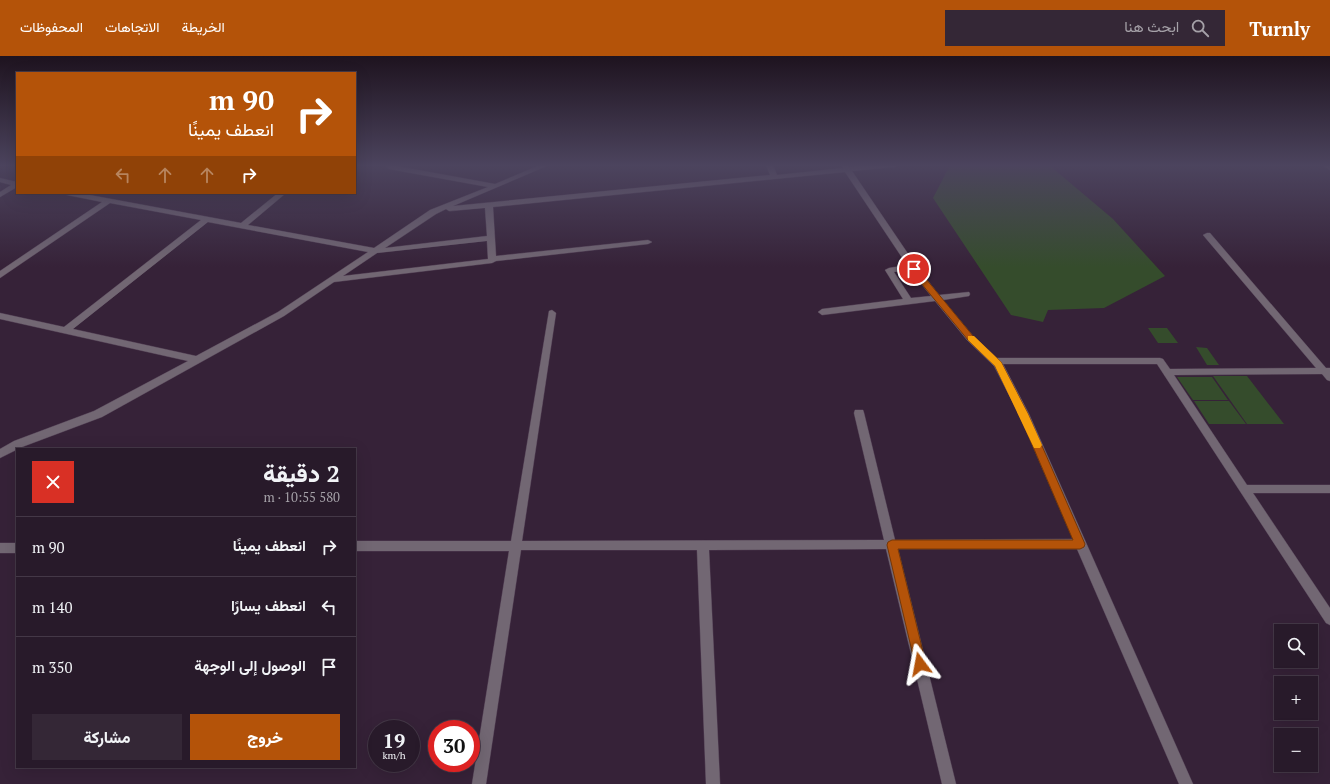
<!DOCTYPE html>
<html lang="ar">
<meta charset="utf-8">
<style>
:root{--surface:#281a2a;--page:#342736;--text:#f1f3f6;--muted:#a5a1a8;--line:#443847;--accent:#b45309}
body{margin:0;font-family:"PT Serif",Vazirmatn,serif;background:var(--page);color:var(--text);direction:rtl;height:100vh;display:flex;flex-direction:column;font-size:15px;white-space:nowrap}
*{box-sizing:border-box;margin:0}
p{font-size:13px;color:var(--muted)}
.icon{flex:none;width:22px;height:22px;fill:none;stroke:currentColor;stroke-width:2;stroke-linecap:round;stroke-linejoin:round}
.map{position:relative;flex:1;overflow:hidden;direction:ltr}
.panel{position:absolute;left:16px;top:392px;width:340px;height:320px;display:flex;flex-direction:column;background:var(--surface);border-radius:0px;box-shadow:0 4px 16px #0002,0 0 0 1px var(--line);direction:rtl}
.panel>*{flex:none}
.top-card{position:absolute;left:16px;top:16px;width:340px;height:122px;border-radius:0px;box-shadow:0 4px 16px #0002,0 0 0 1px var(--line);direction:rtl;background:#b45309;color:#fff;overflow:hidden}
.fabs{position:absolute;left:1274px;top:568px;display:grid;gap:8px}
.fabs a{display:grid;place-items:center;width:44px;height:44px;border-radius:0px;background:var(--surface);box-shadow:0 4px 16px #0002,0 0 0 1px var(--line);font-size:20px}
.speed{position:absolute;left:368px;top:664px;display:flex;gap:8px;font-size:20px;font-weight:700;text-align:center}
.speed>*{display:grid;place-content:center;width:52px;height:52px;border-radius:50%;background:var(--surface);box-shadow:0 4px 16px #0002,0 0 0 1px var(--line);line-height:1}
.speed small{font-size:10px;font-weight:400}
.speed .limit{border:6px solid #d22;background:#fff;color:#111}
.pin{position:absolute;display:grid;place-items:center;width:34px;height:34px;color:#fff;margin:-17px;border:2px solid #fff;border-radius:50%;box-shadow:0 1px 4px #0007}
.me{position:absolute;width:44px;margin:-22px;rotate:347deg;stroke-linejoin:round;filter:drop-shadow(0 0 3px #0008)}
.turn{display:flex;align-items:center;gap:14px;height:84px;padding:0 16px;font-size:18px}
.turn .icon{width:52px;height:52px;stroke-width:2.5}
.turn b{display:block;font-size:28px;line-height:34px}
.lanes{display:flex;align-items:center;height:38px;padding:0 16px;background:#0003;justify-content:center;gap:20px;direction:ltr}
.lanes .off{opacity:.35}
.round{display:grid;place-items:center;flex:none;width:42px;height:42px;border-radius:0px;background:var(--page)}
.headline{display:flex;align-items:center;justify-content:space-between;height:68px;padding:0 16px}
h1{font-size:24px;font-weight:800;line-height:30px}
.primary-button{display:flex;gap:8px;margin-top:auto;padding:8px 16px}
.primary-button a{flex:1;height:46px;border-radius:0px;background:var(--accent);color:#fff;font-size:16px;font-weight:800;line-height:46px;text-align:center}
.primary-button a+a{background:var(--page);color:var(--text)}
ul{padding:0;list-style:none}
li{display:flex;align-items:center;gap:12px;height:60px;padding:0 16px;border-top:1px solid var(--line)}
li div{flex:1}
li b{display:block;font-size:15px}
li em{font-style:normal}
header{display:flex;align-items:center;gap:24px;box-sizing:border-box;height:56px;padding:0 20px;background:var(--accent);color:#fff}
header strong{font-size:19px}
nav{display:flex;gap:22px;margin-inline-start:auto;font-size:14px}
.search{width:280px;height:36px;background:var(--page);display:flex;align-items:center;gap:10px;box-sizing:border-box;padding:0 14px;border-radius:0px;color:var(--muted);font-size:15px}
.map>svg:first-child{display:block}
</style>
<header>
<strong>Turnly</strong>
<div class="search"><svg class="icon" aria-label="search" viewBox="0 0 24 24"><circle cx="10" cy="10" r="6"/><path d="M15 15l6 6"/></svg>ابحث هنا</div>
<nav><a>الخريطة</a><a>الاتجاهات</a><a>المحفوظات</a></nav>
</header>
<div class="map">
<svg width="1330" height="728" viewBox="0 0 1330 728">
<rect width="100%" height="100%" fill="#362238"/>
<path fill="#354c2c" d="M950,109h99l64,54 52,57 -61,32 -56,2 -5,12 -32,-7 -78,-117z
M1148,272h19l11,15h-20z
M1196,291l11,1 12,17h-12z
M1213,320h34l37,48h-37z
M1177,321h35l16,23h-35z
M1194,345h35l17,23h-37z"/>
<g fill="none" stroke-linecap="round" stroke-linejoin="round">
<g stroke="#503d52" stroke-width="1">
<path id="minor" d="M391,109l104,19 45,-19h9l-96,41 317,-31 -4,-10h7l4,10 66,-7 -2,-3h7l1,2 23,-2h26l-3,2 -43,4 65,96 22,28 30,-3 1,2 -1,2 -26,4 30,36 24,22h163l3,1 7,10 146,-1 -113,-133 4,-2h3l116,135h4v13l-3,-1 -5,-6 -148,1 73,110h83v8h-77l77,115v17l-4,-2 -169,-259h-154l26,50 164,370h-14l-102,-235h-179l58,235h-14l-56,-235 -177,1 11,234h-14l-9,-234h-176l-35,234h-14l37,-233h-154v-10h156l38,-230 3,-1 4,3 -34,228 362,-1 -30,-127 1,-3h8l1,3 31,127 178,-1 -54,-125 -25,-48 -27,-26 -32,-39 -113,14 -4,-3 4,-3 81,-10 -18,-29 4,-2 18,-3 -62,-93 -352,35 3,49 152,-16 4,2 -4,2 -152,17 -4,2 -158,19 -50,34 -182,101 -80,30 -22,11v-9l14,-8 80,-30 94,-50 -188,-42v-6l64,14 137,-107 -91,-17 -110,75v-7l102,-69 -35,-7 -4,-2h16l162,30 37,-30h8l-38,32 126,23 56,-38 58,-23 -99,-18 -3,-2zM485,152l2,28 -102,12 51,-34 10,-5 3,2zM208,166l160,30 -90,60 -82,44 -123,-27zM487,185l1,18 -145,17 34,-23zM910,214l1,1 20,25 -20,2 -17,-26z
M1322,109h8v5z
M0,122l17,4v5l-17,10v-5l11,-7 -11,-3z
M0,487h17v10h-17z"/>
</g>
<use href="#minor" fill="#726773" fill-rule="evenodd"/>
</g>
<linearGradient id="sky" x2="0" y2="1"><stop stop-color="#1e131f"/><stop offset="0.52" stop-color="#4c445e"/><stop offset="1" stop-color="#4c445e" stop-opacity="0"/></linearGradient>
<rect width="1330" height="211" fill="url(#sky)"/>
<path fill="#b45309" stroke="#753606" d="M914,211l3,1 56,68 28,26 27,52 57,130 -1,3 -4,2h-182l28,115 -1,4 -5,2 -4,-2 -1,-4 -28,-119 1,-3 4,-2h181l-54,-126 -24,-48 -27,-26 -57,-69 -1,-2z"/>
<path fill="#f59e0b" d="M968,280h6l27,26 27,52 14,31 -2,3h-6l-39,-82 -27,-26z"/>
</svg>
<div class="fabs">
<a><svg class="icon" aria-label="search" viewBox="0 0 24 24"><circle cx="10" cy="10" r="6"/><path d="M15 15l6 6"/></svg></a>
<a>+</a>
<a>−</a>
</div>
<div class="speed"><div>19<small>km/h</small></div><div class="limit">30</div></div>
<div class="pin" style="left:914px;top:213px;background:#d93025"><svg class="icon" aria-label="arrive" viewBox="0 0 24 24"><path d="M6 21V4h12l-3 4 3 4H6"/></svg></div>
<svg class="me" style="left:920px;top:608px" viewBox="-20 -20 40 40"><path d="M0-17L14 15 0 8-14 15z" fill="#b45309" stroke="#fff" stroke-width="4"/></svg>
<div class="top-card">
<div class="turn"><svg class="icon" aria-label="right" viewBox="0 0 24 24"><path d="M7 20v-9h11M14 6l5 5-5 5"/></svg><div><b>90 m</b>انعطف يمينًا</div></div>
<div class="lanes"><svg class="icon off" aria-label="left" viewBox="0 0 24 24"><path d="M17 20v-9H6M10 6l-5 5 5 5"/></svg><svg class="icon off" aria-label="ahead" viewBox="0 0 24 24"><path d="M12 20V5M6 11l6-6 6 6"/></svg><svg class="icon off" aria-label="ahead" viewBox="0 0 24 24"><path d="M12 20V5M6 11l6-6 6 6"/></svg><svg class="icon" aria-label="right" viewBox="0 0 24 24"><path d="M7 20v-9h11M14 6l5 5-5 5"/></svg></div>
</div>
<section class="panel">
<div class="headline"><div><h1>2 دقيقة</h1><p>580 m · 10:55</p></div><a class="round" style="background:#d93025;color:#fff"><svg class="icon" aria-label="close" viewBox="0 0 24 24"><path d="M6 6l12 12M18 6L6 18"/></svg></a></div>
<ul>
<li><svg class="icon" aria-label="right" viewBox="0 0 24 24"><path d="M7 20v-9h11M14 6l5 5-5 5"/></svg><div><b>انعطف يمينًا</b></div><em>90 m</em></li>
<li><svg class="icon" aria-label="left" viewBox="0 0 24 24"><path d="M17 20v-9H6M10 6l-5 5 5 5"/></svg><div><b>انعطف يسارًا</b></div><em>140 m</em></li>
<li><svg class="icon" aria-label="arrive" viewBox="0 0 24 24"><path d="M6 21V4h12l-3 4 3 4H6"/></svg><div><b>الوصول إلى الوجهة</b></div><em>350 m</em></li>
</ul>
<div class="primary-button"><a>خروج</a><a>مشاركة</a></div>
</section>
</div>
